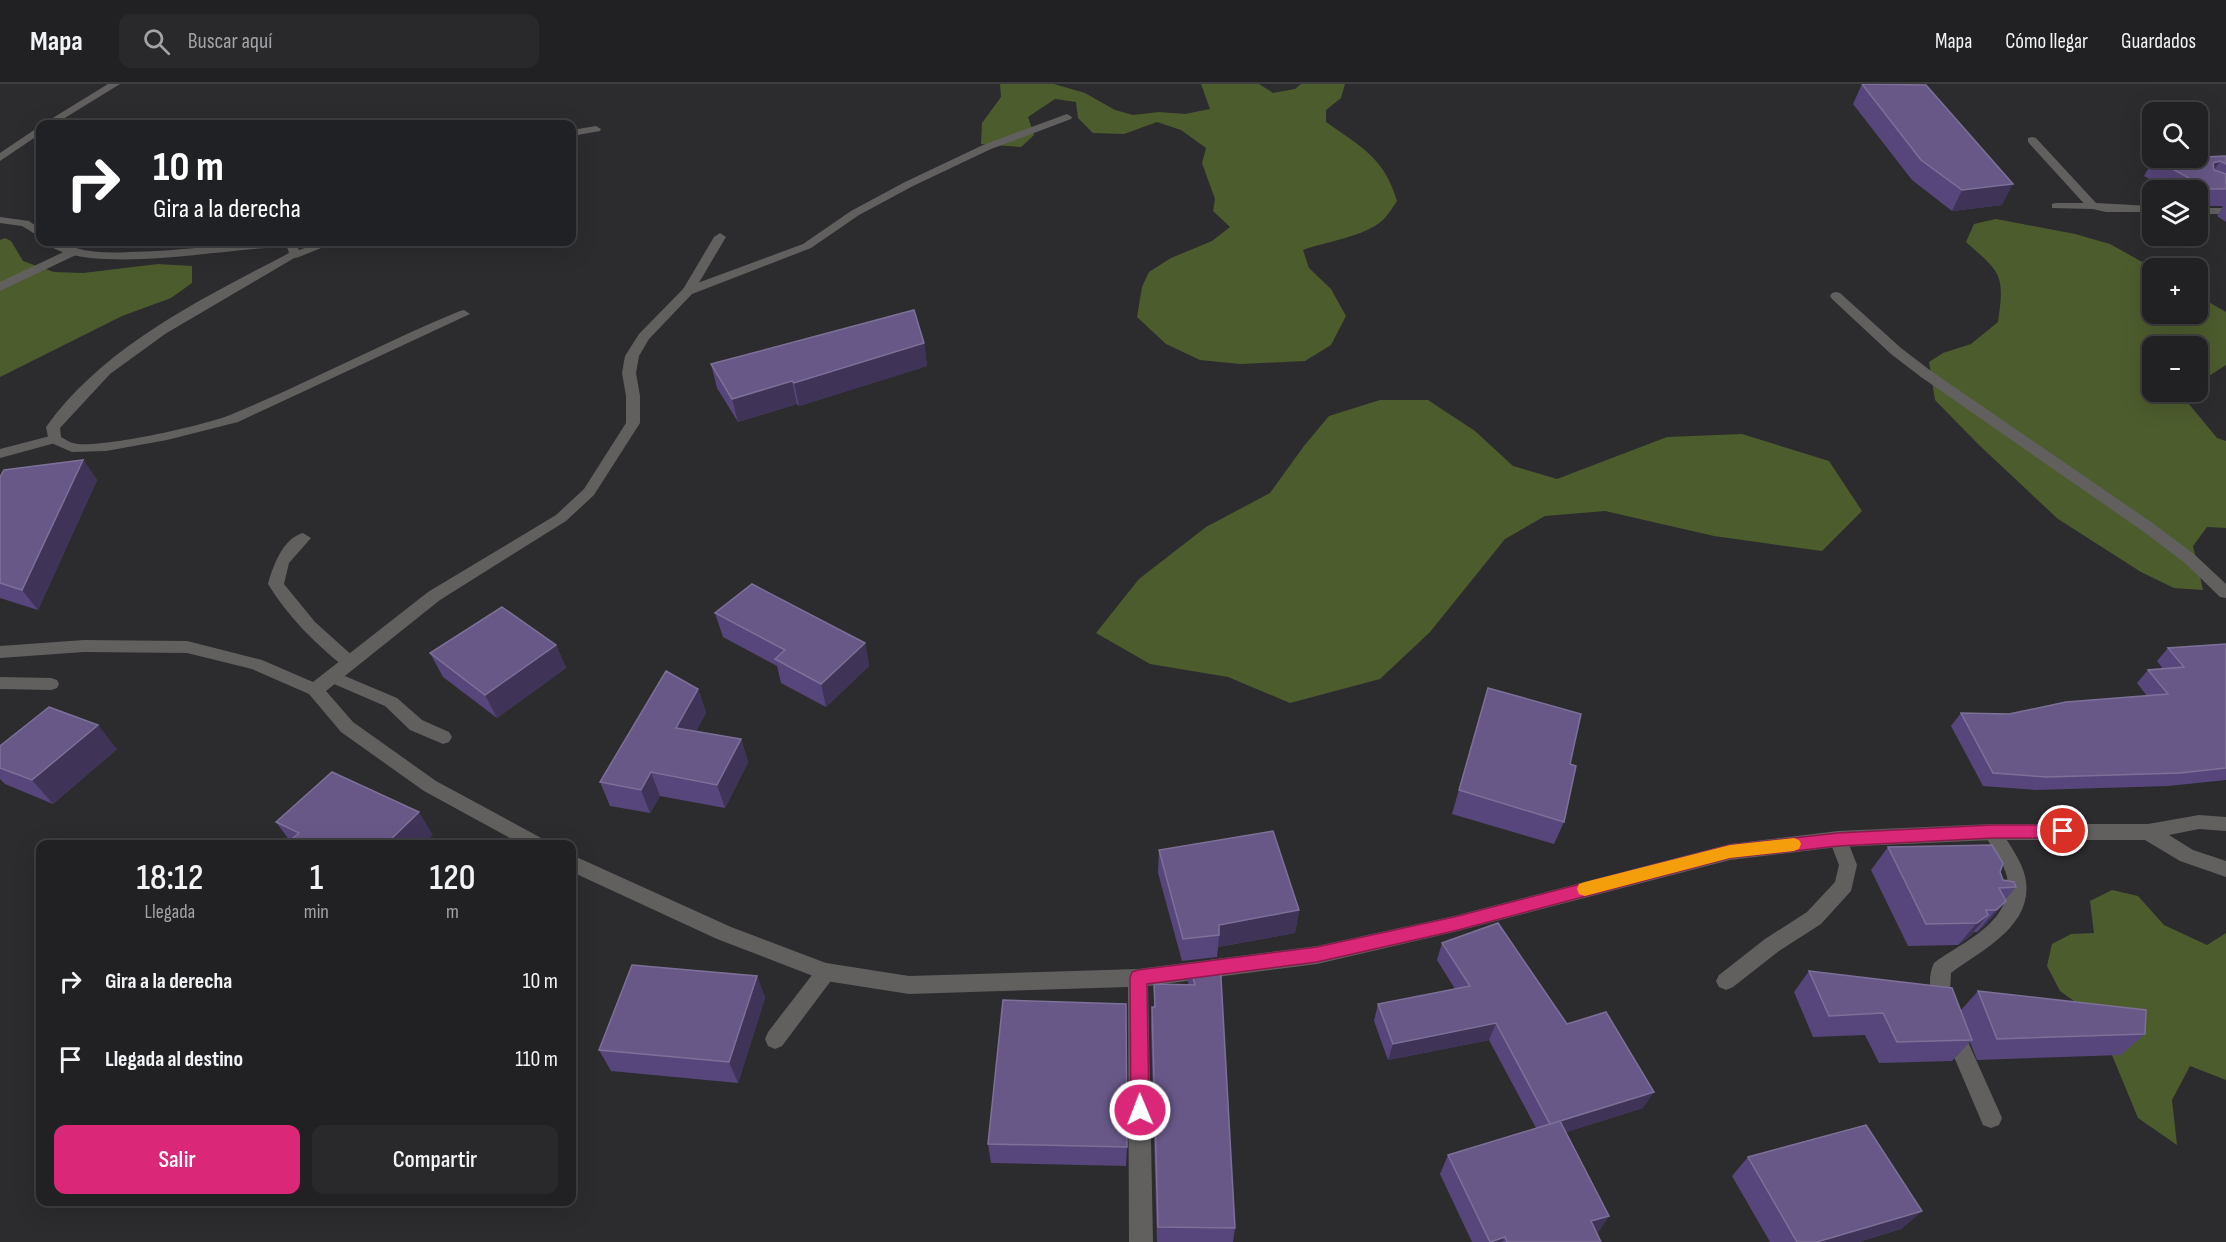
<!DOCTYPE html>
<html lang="es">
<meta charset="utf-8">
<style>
:root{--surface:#212123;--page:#29292b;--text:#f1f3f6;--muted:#a2a3a6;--line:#3e3e41;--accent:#db2777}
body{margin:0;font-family:"Sofia Sans Condensed",sans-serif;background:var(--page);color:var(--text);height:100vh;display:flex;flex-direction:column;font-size:22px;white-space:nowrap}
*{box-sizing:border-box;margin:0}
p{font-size:20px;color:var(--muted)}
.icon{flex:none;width:33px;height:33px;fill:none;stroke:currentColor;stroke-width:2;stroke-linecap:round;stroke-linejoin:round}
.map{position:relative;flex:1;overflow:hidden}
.drawer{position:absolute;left:36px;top:756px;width:540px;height:366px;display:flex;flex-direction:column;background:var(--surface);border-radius:12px;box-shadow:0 6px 24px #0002,0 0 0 2px var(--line)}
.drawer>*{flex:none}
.top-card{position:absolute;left:36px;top:36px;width:540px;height:126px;border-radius:12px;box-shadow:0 6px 24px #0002,0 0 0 2px var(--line);background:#202124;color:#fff;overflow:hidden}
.tools{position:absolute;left:2142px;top:18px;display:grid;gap:12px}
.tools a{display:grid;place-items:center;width:66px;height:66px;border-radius:12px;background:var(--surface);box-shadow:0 6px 24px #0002,0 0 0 2px var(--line);font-size:30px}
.pin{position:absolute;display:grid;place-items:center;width:51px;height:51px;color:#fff;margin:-26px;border:3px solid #fff;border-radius:50%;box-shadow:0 2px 6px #0007}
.me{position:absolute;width:66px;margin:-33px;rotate:359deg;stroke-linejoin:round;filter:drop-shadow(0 0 4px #0008)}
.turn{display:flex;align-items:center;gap:21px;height:126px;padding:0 18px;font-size:27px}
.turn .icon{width:78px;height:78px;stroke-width:2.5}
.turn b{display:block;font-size:42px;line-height:51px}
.eta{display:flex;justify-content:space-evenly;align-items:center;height:102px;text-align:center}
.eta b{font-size:36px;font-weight:600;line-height:42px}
.primary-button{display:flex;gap:12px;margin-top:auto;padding:12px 18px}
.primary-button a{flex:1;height:69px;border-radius:12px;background:var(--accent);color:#fff;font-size:24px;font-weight:600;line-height:69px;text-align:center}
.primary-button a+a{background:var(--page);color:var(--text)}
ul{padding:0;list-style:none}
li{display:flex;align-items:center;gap:18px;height:78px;padding:0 18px}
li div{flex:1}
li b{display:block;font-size:22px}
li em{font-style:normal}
header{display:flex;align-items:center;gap:36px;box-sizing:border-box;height:84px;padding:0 30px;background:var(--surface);border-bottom:2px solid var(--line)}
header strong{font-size:28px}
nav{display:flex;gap:33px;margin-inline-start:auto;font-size:21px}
.search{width:420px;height:54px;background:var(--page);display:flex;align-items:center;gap:15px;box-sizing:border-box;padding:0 21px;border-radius:12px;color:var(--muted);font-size:22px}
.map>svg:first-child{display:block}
</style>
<header>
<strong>Mapa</strong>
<div class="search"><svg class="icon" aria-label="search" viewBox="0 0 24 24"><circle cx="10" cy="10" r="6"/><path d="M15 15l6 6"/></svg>Buscar aquí</div>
<nav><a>Mapa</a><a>Cómo llegar</a><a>Guardados</a></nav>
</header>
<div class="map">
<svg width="2226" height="1158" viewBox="0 0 2226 1158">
<rect width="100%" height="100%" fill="#2c2c2f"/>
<path fill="#4d5c2d" d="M1000,0h54l31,9 30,17 18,5 26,-3 26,2 25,-5 -9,-25h58l14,9 22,-4 6,-5h44l-4,14 -15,12v12c35,25 58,35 71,79 -4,6 -9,14 -14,19 -19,17 -55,21 -80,30l6,18 22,21 15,27 -15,29 -26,16 -64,3 -41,-4 -34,-16 -29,-27 5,-30 7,-15 22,-14 41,-17 18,-14 -17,-16 2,-12 -13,-36 4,-15 -25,-18 -24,-8 -33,12 -31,-1 -15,-15 -2,-16 -21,-3 -27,18 6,18 -13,12 -40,-3 1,-21 19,-26z
M1996,135l79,15 35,10 43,24 -1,46h46v-18l28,16v53l-28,18v-37h-46v46h41l-4,12 28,34 9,3v87l-19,-1 -14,19 10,44 -29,-2 -33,-16 -83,-53 -80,-75 -43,-44 -6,-38 14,-9 28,-9 27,-22c7,-48 3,-49 -32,-80l8,-18z
M5,154l6,3 12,20 31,11 29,1 75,-9 34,2v17l-21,15 -49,18 -122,61v-137z
M1380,316h48l47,31 38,35 44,13 110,-42 75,-3 87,27 33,50 -40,40 -108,-15 -109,-25 -60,5 -40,23 -75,93 -50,47 -90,24 -62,-26 -78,-13 -54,-31 43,-54 67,-52 64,-34 34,-47 25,-30z
M2112,806l26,6 26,29 43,20 19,-12v147l-36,-14 -18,34 5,45 -39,-27 -38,-92 -19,-20 -21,-15 -13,-25 5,-22 19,-10 23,-1 -4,-32z"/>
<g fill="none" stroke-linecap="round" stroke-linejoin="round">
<path fill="#61605f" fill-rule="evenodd" d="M108,0h12l-65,40h-12z
M40,42v8l-40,27v-8z
M596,42l5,3 -1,2 -28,5v-6z
M2056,119h36l6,3 -6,3 -40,-1v-4z
M2145,122l7,6v10l-4,-1 -9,-12z
M720,149l6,4 -32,54 -2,3h-8l-2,-3 32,-54z
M320,158h16l-37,15 -4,1 -6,-4z
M72,164l6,4 -2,3 -76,36v-9z
M54,351l7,4 -2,3 -59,16v-9z
M303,449l8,5 -22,25 -5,21 31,38 40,36 2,4 -2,4h-12c-29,-24 -55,-49 -75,-82 5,-18 15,-46 35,-51z
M333,587l64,27 25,22 27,12 3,5 -3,5 -6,2 -33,-14 -25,-24 -58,-25 -2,-4 2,-4z
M0,593l51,1 6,2 2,4 -2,4 -6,2 -51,-1z
M1992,740l7,3c8,15 22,32 26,49 11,49 -42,73 -74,97l-1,18 5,16 -3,7 -7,2 -7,-2c-7,-16 -12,-35 -4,-51 30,-22 80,-41 73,-86 -3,-15 -17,-31 -24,-45l2,-5z
M1838,747l7,3 12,31 -6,26 -30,33 -42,27 -46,36 -7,3 -7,-3 -3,-6 3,-6 46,-36 42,-27 28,-30 4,-17 -10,-26 2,-5z
M826,879l7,3 3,6 -3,6 -51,68 -7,3 -7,-3 -3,-7 3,-7 51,-66z
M1953,938l7,2 42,94 -3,7 -8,3 -8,-3 -40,-94 3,-7z"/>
<path fill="#61605f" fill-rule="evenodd" d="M1067,30l5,3 -1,2 -80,30 -78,37 -54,29 -48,33 -119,46 -43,45 -10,17 -3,17 4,23v27l-46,72 -28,26 -126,79 -114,91 27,31 83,59 107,58 2,5h-24l-97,-53 -83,-59 -32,-38 -57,-25 -65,-16 -103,-1 -84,6v-12l84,-6 103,1 75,19 51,22 115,-90 128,-77 28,-26 42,-66v-27l-4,-23 3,-17 14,-22 45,-46 119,-44 48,-33 54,-29 78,-37z
M2032,53l4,1 60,65 56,3v6h-46l-18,-4 -60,-66v-4z
M2198,124h28v6h-28z
M0,133l29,4 11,8v8l-18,-11 -22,-3z
M45,158c12,-1 19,3 31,6 17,5 36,5 54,4 56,-1 110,-10 165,-10l6,12 -136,80 -55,40 -50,54 1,9c4,2 8,5 12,6 23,7 133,-18 157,-28 78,-32 152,-72 230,-104l4,-1 6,4 -232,108 -71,18 -61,11 -34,1 -23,-10 -3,-15c59,-82 156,-128 243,-174l-2,-6c-53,0 -205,31 -242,-5z
M1836,208l4,1 61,55 30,23 223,153 41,31 31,29v14l-6,-1 -35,-34 -41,-31 -223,-155 -30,-23 -59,-55 -2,-3 2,-3z
M2199,731l27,2v14l-27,-2 -30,6 24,15 33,11v16l-46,-16 -35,-21h-153l-154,7 -108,13 -276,72 -137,32 -169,22 5,256h-24l-1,-255 -219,7 -83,-13 -109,-42 -145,-67v-17l159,72 95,36 83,13 229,-7 179,-23 137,-30 276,-72 108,-13 154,-7h156z"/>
</g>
<path fill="#57467b" d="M1862,0l140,121 -50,6 -40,-31 -59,-76z
M2226,72v66l-9,-6 6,-10h-25v-16h-28l-26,-14 10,-17z
M924,259l3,23 -128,40 -2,-2 -59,18 -21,-34 -6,-24z
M83,376l14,20 -59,130 -38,-12v-121z
M715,529l150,30 4,23 -43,41 -45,-24 -4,-17 -54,-29z
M2226,560v136l-58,6 -132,4 -53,-4 -32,-60 10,-13 48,1 138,-18 -10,-13 11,-13 15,-1 -6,-8 11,-13z
M556,561l10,23 -69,50 -54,-41 -13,-24z
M698,605l8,24 -10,18 45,8 7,23 -23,46 -65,-12 -10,17 -40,-7 -10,-24z
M1481,628l89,52 -6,58 -10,22 -102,-30z
M0,662l117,3 -64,55 -48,-20 -5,-5z
M276,738l157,13 -143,6z
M1888,763l112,25 3,8 13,7 -10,12v2l-19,22 -10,9h-3l-5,5 -11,8 -50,1 -37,-76z
M1159,766l140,60 -4,23 -77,14 -1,10 -35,4 -24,-88z
M1442,859l125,81 76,84 -77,24 43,84 -12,17 4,9h-129l-32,-68 8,-19 88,-27 -47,-88 -101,20 -14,-39 4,-17 77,-15 -18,-29z
M1220,876l15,268 -2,14h-76l-6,-216 1,-19h2v-23l34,1 1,-21z
M1809,887l152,39 17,-19 167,43 -24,21 -144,5 -7,-18 -18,19 -73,2 -14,-28 -52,2 -19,-45z
M757,892l8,22 -27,85 -127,-12 -12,-21z
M988,1060l139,3 -1,19 -135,-3z
M1748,1073l174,54 -21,18 -42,13h-89l-38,-66z"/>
<path fill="#3f3457" d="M2220,77l-11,17 4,-15z
M2013,100l-11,21 -50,6 10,-21z
M924,259l3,23 -128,40 -5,-23z
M792,297l5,23 -59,18 -6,-23z
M83,376l14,20 -59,130 -16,-20z
M865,559l4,23 -43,41 -5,-23z
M556,561l10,23 -69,50 -12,-23z
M698,605l8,24 -21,38 -9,-23z
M98,641l19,24 -64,55 -21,-24z
M741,655l7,23 -23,46 -8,-23z
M651,688l9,24 -10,17 -9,-23z
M419,728l14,23 -10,9h-37z
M2006,817l-19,22 -10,9 19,-22z
M1299,826l-4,23 -77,14 1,-12v-10z
M1988,831l-19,22 -11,8 19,-22z
M757,892l8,22 -27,85 -9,-21z
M1496,939l-7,17 -101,20 5,-16z
M1654,1008l-11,16 -101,32 9,-16z
M1922,1127l-21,18 -42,13h-42z
M1609,1132l-12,18 -6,-13z
M1505,1153l-3,5h-11z"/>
<path fill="#685888" stroke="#7d7098" stroke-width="1.5" d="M1862,0l64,1 87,99 -51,6 -41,-30z
M2226,72v8l-6,-3 -7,2 1,7 12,4v15h-17l-55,-30z
M914,226l10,33 -130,40 -2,-2 -60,18 -21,-35z
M83,376l-61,130 -22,-7v-106l4,-7z
M752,500l113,59 -44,41 -46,-25 10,-9 -70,-37z
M502,523l54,38 -71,50 -55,-42z
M2226,560v124l-46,5 -133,4 -54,-4 -32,-60 48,1 57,-12 102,-8 -20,-24 36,-3 -16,-19z
M666,587l32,18 -22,39 65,11 -24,46 -66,-13 -10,18 -41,-8z
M1488,604l93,26 -11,50 6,2 -12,56 -105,-32z
M49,623l49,18 -66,55 -32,-12v-22z
M332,688l87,40 -33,32h-100l13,-11 -23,-11z
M1273,747l26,79 -80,15v10l-36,4 -24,-89z
M1992,761l11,18 -3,9 3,8 11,2 2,5 -17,1 7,13 -10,9h-10l2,5 -11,8 -51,1 -38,-77z
M1498,839l69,101 39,-12 48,80 -104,32 -54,-101 -103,21 -15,-40 92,-18 -28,-43z
M1220,876l15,268 -77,-1 -6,-220h3l-1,-23 41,1 -6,-21z
M632,881l125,11 -28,86 -130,-12z
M1809,887l143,17 20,52 -75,2 -14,-29 -54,3z
M1978,907l168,19 -1,24 -148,5z
M1003,916l123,4 1,143 -139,-3z
M1560,1037l49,95 -18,5 10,21h-94l-2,-5 -15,5 -42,-87z
M1866,1041l56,86 -105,31h-20l-49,-85z"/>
<path fill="#db2777" stroke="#8e194d" stroke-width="1.5" d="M1992,741h71l5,2 2,4 -2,5 -5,2h-71l-154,8 -108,12 -276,73 -137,31 -170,22 2,126 -3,6 -6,2 -6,-2 -3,-6 -1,-132 2,-6 6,-2 179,-23 137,-30 276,-72 108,-12z"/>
<path fill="#f59e0b" d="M1794,754l5,2 2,4 -2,5 -5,2 -64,7 -145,38 -6,-2 -2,-5 2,-5 6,-2 145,-37z"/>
</svg>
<div class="tools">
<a><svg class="icon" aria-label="search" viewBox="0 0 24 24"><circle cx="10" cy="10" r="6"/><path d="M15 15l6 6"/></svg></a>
<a><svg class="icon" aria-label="layers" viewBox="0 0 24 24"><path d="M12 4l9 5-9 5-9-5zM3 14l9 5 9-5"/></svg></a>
<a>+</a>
<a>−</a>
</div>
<div class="pin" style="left:2063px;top:747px;background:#d93025"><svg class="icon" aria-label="arrive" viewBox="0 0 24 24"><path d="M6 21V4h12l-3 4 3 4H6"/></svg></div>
<svg class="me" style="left:1140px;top:1026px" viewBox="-20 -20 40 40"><circle r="17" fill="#db2777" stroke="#fff" stroke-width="3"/><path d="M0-11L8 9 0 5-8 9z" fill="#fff"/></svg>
<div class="top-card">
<div class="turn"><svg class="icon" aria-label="right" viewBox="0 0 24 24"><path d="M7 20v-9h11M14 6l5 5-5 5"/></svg><div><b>10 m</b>Gira a la derecha</div></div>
</div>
<section class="drawer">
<div class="eta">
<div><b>18:12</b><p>Llegada</p></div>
<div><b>1</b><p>min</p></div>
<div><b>120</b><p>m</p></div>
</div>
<ul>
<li><svg class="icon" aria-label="right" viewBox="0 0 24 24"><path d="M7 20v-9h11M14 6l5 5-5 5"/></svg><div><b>Gira a la derecha</b></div><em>10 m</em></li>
<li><svg class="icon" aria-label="arrive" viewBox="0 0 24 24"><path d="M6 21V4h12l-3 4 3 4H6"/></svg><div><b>Llegada al destino</b></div><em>110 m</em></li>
</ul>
<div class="primary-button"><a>Salir</a><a>Compartir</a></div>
</section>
</div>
